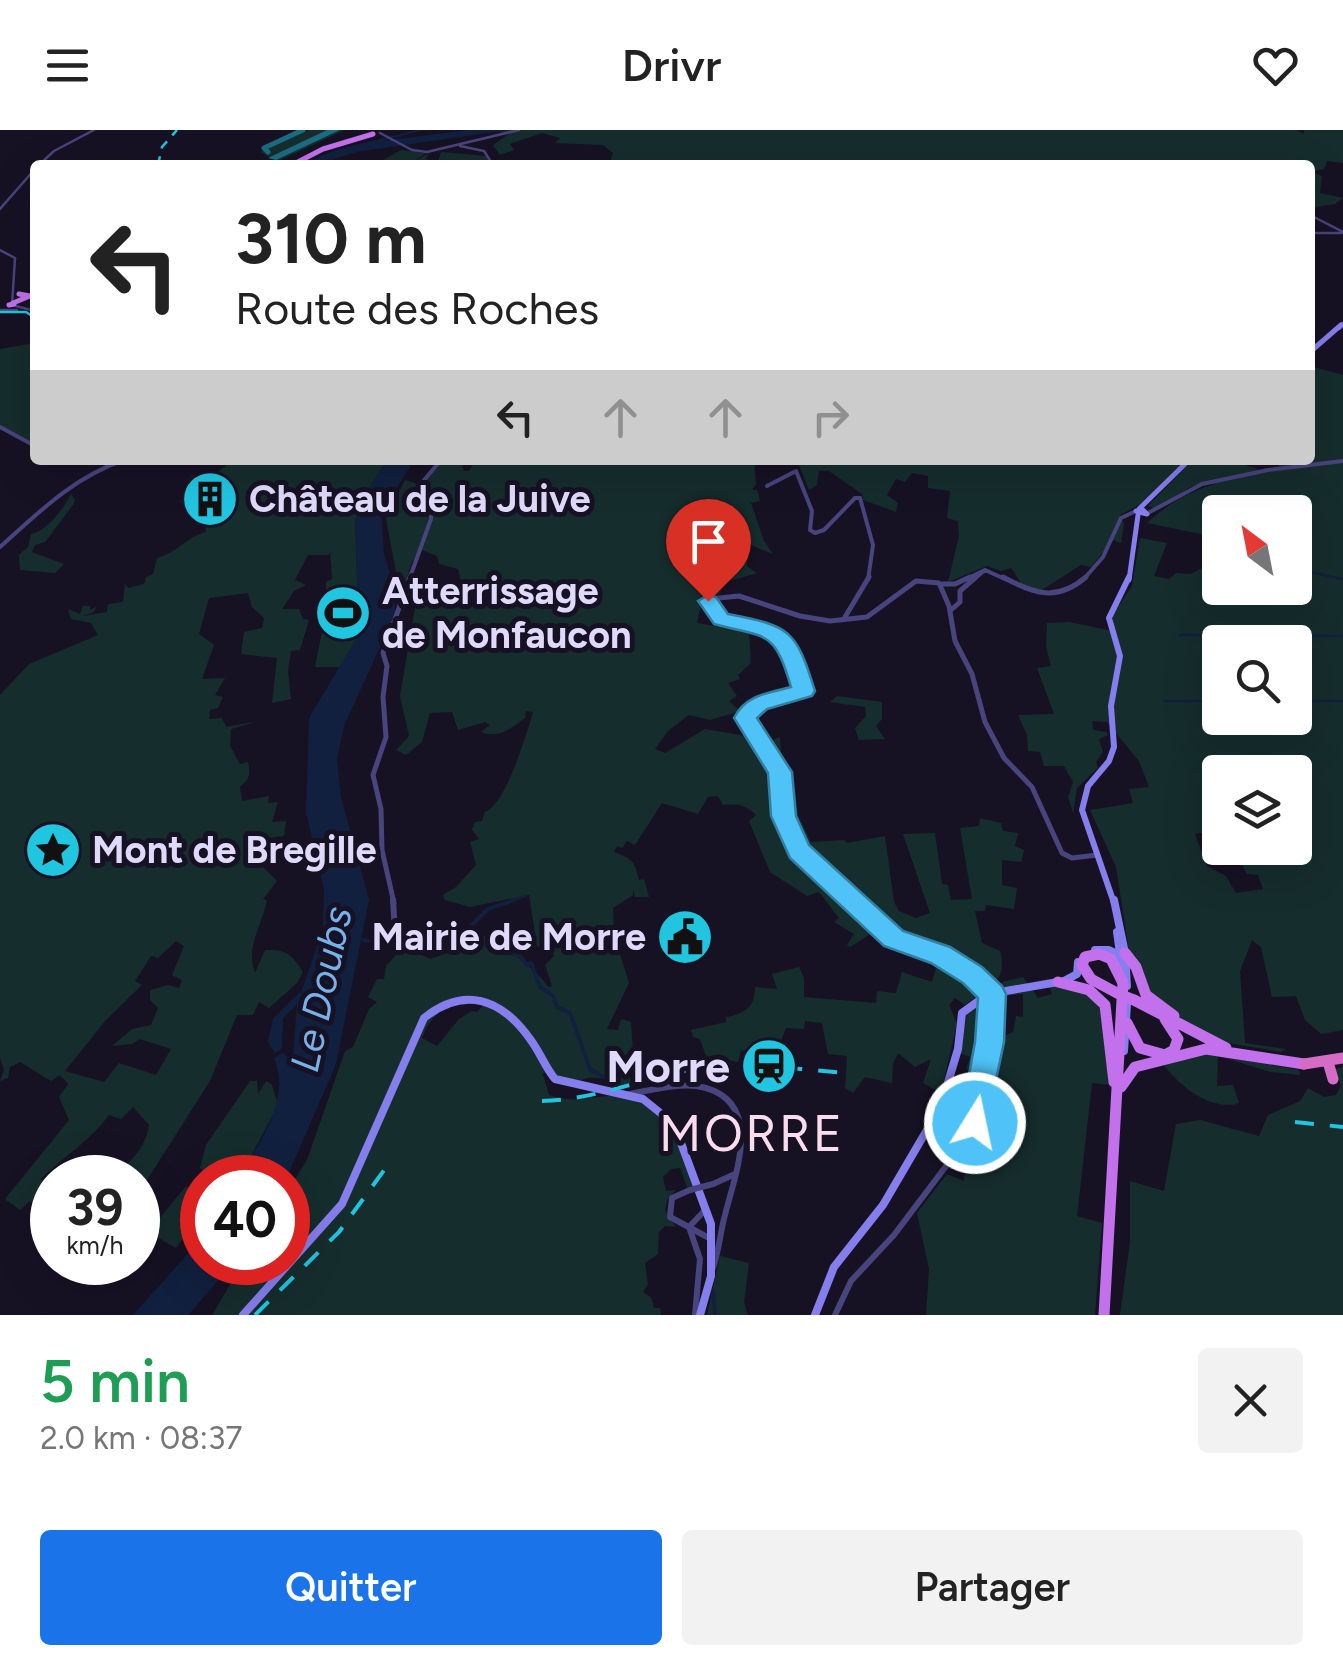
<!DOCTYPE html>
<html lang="fr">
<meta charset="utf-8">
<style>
:root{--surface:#fff;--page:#f2f2f2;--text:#222;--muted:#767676;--accent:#1a73e8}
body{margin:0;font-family:Figtree,sans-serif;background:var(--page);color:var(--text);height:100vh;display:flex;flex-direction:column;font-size:38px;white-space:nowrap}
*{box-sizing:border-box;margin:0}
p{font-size:32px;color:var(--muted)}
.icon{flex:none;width:55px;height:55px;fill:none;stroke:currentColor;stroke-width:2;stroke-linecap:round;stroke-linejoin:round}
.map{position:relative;height:1185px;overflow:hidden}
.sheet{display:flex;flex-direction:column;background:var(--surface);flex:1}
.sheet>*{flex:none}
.guide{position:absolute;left:30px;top:30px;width:1285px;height:305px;border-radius:10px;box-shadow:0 10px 40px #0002;background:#fff;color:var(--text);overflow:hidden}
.needle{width:65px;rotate:328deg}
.controls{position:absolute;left:1202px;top:365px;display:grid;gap:20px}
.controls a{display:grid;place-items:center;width:110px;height:110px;border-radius:10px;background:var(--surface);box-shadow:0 10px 40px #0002;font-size:50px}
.speed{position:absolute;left:30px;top:1025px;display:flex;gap:20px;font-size:50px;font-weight:700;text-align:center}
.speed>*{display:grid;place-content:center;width:130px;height:130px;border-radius:50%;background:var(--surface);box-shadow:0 10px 40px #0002;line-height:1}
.speed small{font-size:25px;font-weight:400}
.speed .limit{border:15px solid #d22;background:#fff;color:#111}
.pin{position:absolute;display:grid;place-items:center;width:85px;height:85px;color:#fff;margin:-102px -42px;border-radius:50% 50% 50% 0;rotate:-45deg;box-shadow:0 0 10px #0007}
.pin .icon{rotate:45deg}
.me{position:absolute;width:110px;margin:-55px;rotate:10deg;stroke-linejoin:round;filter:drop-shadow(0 0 8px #0008)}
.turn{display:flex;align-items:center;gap:35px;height:210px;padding:0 40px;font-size:45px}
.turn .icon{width:130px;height:130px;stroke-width:2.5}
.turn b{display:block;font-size:70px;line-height:85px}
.lanes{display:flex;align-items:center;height:95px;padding:0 40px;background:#0003;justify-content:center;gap:50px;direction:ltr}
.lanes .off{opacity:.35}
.round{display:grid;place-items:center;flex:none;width:105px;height:105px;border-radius:10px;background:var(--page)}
.summary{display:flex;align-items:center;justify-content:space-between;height:170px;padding:0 40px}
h1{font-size:60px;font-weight:600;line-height:75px;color:#1e9e55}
.button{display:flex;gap:20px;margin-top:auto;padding:20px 40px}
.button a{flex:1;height:115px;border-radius:10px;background:var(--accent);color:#fff;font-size:40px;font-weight:600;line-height:115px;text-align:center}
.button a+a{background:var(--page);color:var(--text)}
header{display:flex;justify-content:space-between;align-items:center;height:130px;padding:0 40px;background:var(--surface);font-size:45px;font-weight:600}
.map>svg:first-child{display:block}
</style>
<header><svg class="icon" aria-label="menu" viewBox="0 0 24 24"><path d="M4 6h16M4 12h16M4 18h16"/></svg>Drivr<svg class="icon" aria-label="heart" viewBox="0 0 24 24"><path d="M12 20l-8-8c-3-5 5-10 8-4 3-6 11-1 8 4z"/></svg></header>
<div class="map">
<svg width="1343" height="1185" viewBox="0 0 1343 1185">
<rect width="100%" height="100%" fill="#161224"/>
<path fill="#162d2d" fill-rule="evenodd" d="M309,0h36l-67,31 -18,-9z
M508,0h788l8,4v-4h39v33l-16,-2 -3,8 -12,3 10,4 -2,17 23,5 -8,6 -25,4v-43h-666l-19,-3 -16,3 4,-12 -10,-8 -48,-2 5,-5 -18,-5 -32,11 4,6 -14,5 -7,-10 19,-13h-15z
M401,20l25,3 -13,9 17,-9 -5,6 13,3 3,-10 45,4 5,6 -3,3 -50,-3 1,3h-36l-20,-5z
M35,213v102l-35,-19v-77z
M1310,236l33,9v85l-64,7 1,-7h30z
M233,330h154l-23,36 -9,25 4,113 -19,33h-25l11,-56v-29l6,-3 -2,-29 -1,5h-21l-13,25 11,5 -12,6 -12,18h17l4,10 6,1 -9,30 -9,1 -3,19 3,29 -19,4 5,-45 -36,-4 3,-22 18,-4 2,-10 -12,-11 -4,-14 -39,5 -10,36 15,11 -12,34 23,-1 -10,17 8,2 -5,11 -8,2 -1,9 13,-1 4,9 33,-6 -28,8 -1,17 10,18 8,-2c3,13 1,17 -8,25l2,14 27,-5 -1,7 10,-1 -6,20 14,-1 -2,15 -16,2 2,18 -5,1 -2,10 14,14 -14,18 4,1c-5,26 -22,47 -12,73l10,-23c21,-1 27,4 38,22l-6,11 -28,25 -10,-6 -6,13h-16l-27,66 -72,113v-16l-23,-1c15,-16 31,-29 34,-52l-16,-18 -12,12 -12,-4c-19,26 -45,41 -68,64l11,10v22l-3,3 -19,-13 -10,9 -15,-11 64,-79 -10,-23 9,-13 -8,-9 -9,6 -31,-19 -10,5 -2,11 -8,3 4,-11 -4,-12v-363l29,-31 69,-29 -7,-12 -20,-4 -3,-10 12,5 3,-8h7v4l6,-3 -2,5 -11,4 24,-4 1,-8 15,-2 2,-18 3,4 16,-4 2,-7 7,-3 4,-16c20,-5 29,-21 49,-26l-3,-17 9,12 1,-8 19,-8 -4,-5h-9l-4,-10 -17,8 -14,-5 3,8 -7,-5 12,-27 17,4zM176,811l8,5 -12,29 10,5 -3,8 -11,-3 -18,5v10l8,8 -7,17 -19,4 -20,17 20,-2 8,-5 31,10 -15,26 -37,-12 -15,19 -39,-11 41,-51 36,-35 -7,-4 16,-25 7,2z
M421,330l41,4 2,7h5l6,-11h279l2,24 -4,6h5l3,11 -9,2 13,38 9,13 -25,-10 -1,22 10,7 -34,10 -3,11 -18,6 -5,23 52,9 2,31 -13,12 2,4 -12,4 9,13 -8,5 11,10 -30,9 -21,-5 -20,15 -14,19 10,4 40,-24 47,8 8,8 20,-8 1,17 12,20 5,41 13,27 33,-2 3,3 38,-7 9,66 5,9 17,7 14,-5 -27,-79 32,-1 7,51 6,1 3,15 21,-1 -12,-71 19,-2 1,-8 21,5 2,8 15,2 -3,13 9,4 -3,12 -19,-2v25l15,3 -3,21 -28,-4 -1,6h-10l7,32 18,8c9,32 -14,38 -35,54l-10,-7 -6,7 8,18 -16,70 -18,-10 8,-24 -16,8 -17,-14 -5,11 -1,19 -27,-6 -12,16 -8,-5 2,-32 -19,-2 -6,-31 -17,-2 -1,8 -18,-1 -10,26 -20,-6 -2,6 -13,-4 -3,12 -32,-6 -6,-17 -7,-2 -2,-7 35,-8v-5c19,-3 29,-10 29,-30l22,2 -5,-15 27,-7 5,11v19l72,6 1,-12 19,2 6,-21 30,10 6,-21 -55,-16 2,-6 -10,-8 -25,16 -3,-2 7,-11 -20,-12 5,-4 -20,-26 -12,4 -37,-24 -21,-51 7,-6c-10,-10 -19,-12 -33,-10l-5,-9 -10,1 -10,17 -36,-11 -27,42 -8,-4 -5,7 -5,-2 -3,6c19,7 20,9 25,28l5,-1 5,18h-14l-2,-8v6l-20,13 1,27 15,48 -22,46 11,1 3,-11 10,3 3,46h8l9,10 -33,10 -1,-4c-20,-9 -28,-7 -47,-1l-21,-13 -6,4 6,21c31,9 34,2 62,1 51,-1 73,47 82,90l-6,1 -7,-19 -9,1 -8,8 3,14 10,-1 -9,10 -2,10 11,17 -11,-1 -6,6 -1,22 -13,9 3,21 -5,8 8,5 3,11h6l1,7h-449l31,-52 45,-1v-72l19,-30 38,-109 8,-4 16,-38 8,-7 -9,-5 9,-18h7l2,-13 18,-20 26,13 20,-7 -10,-14 -14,-3 1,-3h36l5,-7 29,20 7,-17 8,1 -4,17c11,17 29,23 40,41l4,-1 -7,-21 9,-9 -7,-12 -10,3 -8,-52 -59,12 -25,-7 -2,-5 13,-8 20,-22 -6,-23 9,-3 -7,-9 3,-8 7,-1 3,-9c21,-8 41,-77 48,-100l-7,-1 -1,7c-14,10 -26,21 -44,14l9,-7 -5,-3 -27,8 -6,-18 -22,1 -8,29 -16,13 -10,-5 13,-14 -9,-40 17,-100 46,-6 -5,-21 -19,-5 -2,-8 -15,-6 -10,12 -11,36 -15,-79 19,-39 13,4 20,-22zM474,869l12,4 -9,9 -5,-1 -13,8 -22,27 -15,-8c10,-27 26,-32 52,-39z
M797,330h389l-47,45 -19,10 4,9 -3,19 -8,-3 -22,27 -10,-2 -44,28 -13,-6 -13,-19 -10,3 -14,-5 -39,16 11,-46 -1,-15 -11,-3 3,-27 -22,-3v-12l-16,-3 -7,9 -9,-3 -9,16 11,8 -2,9 -33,-12 -1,-6 -33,-23h-10l-2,14 -8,5z
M1192,330h38l30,10 -68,16 -36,23 -8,-3z
M1343,332v568l-22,4 -16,-14 -9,-24 -24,1 -11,-50 -9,-7 -12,31 5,72 41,6 -5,3 -58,-10 -41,-23 -32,-24 -21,-44 -13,-84 -26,-57 43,-7 -4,-14 20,-2 -10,-26 -32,-39 -15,-1 1,9 14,2 1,3 -9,4 4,13 -7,10 2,6 -21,20 -4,25 -5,-16 5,-15 -9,-16h-20l-4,-14 -12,-1 -1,-16 -9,-20 36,-1 -17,-46 14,-2 -5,-19 1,-24 22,-1 44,9v-17l19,-28 8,-48 27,5 -13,33 15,3 7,-6 15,1 29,-16v30h75v-76h-75v26l-73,-15c53,-50 125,-52 196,-61zM1220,512h75v76h-75zM1220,642h75v76h-61l13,26 11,1 5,14 -27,4 -10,-17 -19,-10 -12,-32 12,-2 -1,-3h14z
M71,364l4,6 -2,5 -28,37 -10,3 -3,7 32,12 -9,9 -35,-3 -1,-15 9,-8 3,-13c16,-3 33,-26 40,-40z
M837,566l45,6v17l-6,7 9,13 -26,1 -4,-12 11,-12 -1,-9 -35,-5z
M1023,847l15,21 14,-4 -2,-8c23,2 34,5 52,19l8,80 -18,-2 -15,133 25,7 -7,92h-169l3,-46 -12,-56 30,-39 17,7 3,-43 13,-61 -14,-8 4,-12 -10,-4 8,-45 21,-10 -2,19 6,1 4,21 16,-7 3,-16 7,1v-23l-23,2 -2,-7 4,-7z
M1199,922l100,18 1,5 -29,-3 -53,-16 -1,30 16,-1 6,18c-27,9 -60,-17 -75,-38z
M1343,937v248h-223l10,-73v-61l34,10 12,-67 24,-4 59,16 9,-21 32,-14 8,-13 16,9 12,-2 5,-9 -6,-17z
M250,951h7l1,13 8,-13 6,4 6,20 -38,72h-28l-12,-9 6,-23z
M186,1056l16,9v19l-26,34 -28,-16z
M720,1126l29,7 -5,39 4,13h-41z"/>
<path fill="#11203e" d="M416,0h8l-42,11 87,-11h39l-152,22 -41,13h-15l36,-15z
M387,330h27l-33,54 3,40 11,35v25l-51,112 -7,33 4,38 28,103 -33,164 -49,113 -47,1c19,-38 52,-78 34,-120l9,-5 6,5 4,-2 4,-52 -14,14 -1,31 -7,4 -7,-11 5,-23 29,-29 21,-61 1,-39 -18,-78 3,-94 50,-84 -4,-113 9,-25z
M202,1108v24l31,1 -42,49 -3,3h-55z"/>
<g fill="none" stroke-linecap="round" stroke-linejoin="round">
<path stroke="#11203e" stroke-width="2.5" d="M1295,439l48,10
M1179,505l164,1
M1164,571h56
M1295,571h48
M506,773l19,-7"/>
<path stroke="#11203e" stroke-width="4" d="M464,803l24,-24 26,-9
M407,806l61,-2 28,17 23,4 8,10 4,-2 9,24 13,9 4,11 13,6 20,56 13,8
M363,810l21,4
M713,1161l2,24"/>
<path stroke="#1b6c82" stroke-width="5" d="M268,22l-4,-4 39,-18"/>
<path fill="#1b6c82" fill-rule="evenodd" d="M327,0h13l-64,30 -8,-2z"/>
<path stroke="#48447d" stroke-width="2.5" d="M380,3l32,17 15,2 92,-22
M460,16l24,5 9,14
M39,35l15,-14 40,-21
M0,79l35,-40
M1310,85l33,17
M1310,103h32
M0,120l15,8 -3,47 23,6
M0,180h17"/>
<path stroke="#48447d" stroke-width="4" d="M0,297l35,19
M767,356l29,-15 16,40 -2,19 5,3 9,-3 31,-32h5l13,47 -5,35
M1146,384l56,-30 66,-14 75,-9
M0,417c39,-35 74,-70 124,-87
M409,450l22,-61v-9l-16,-6 -1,-12 27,-32
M964,450l21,-10 22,10
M973,450l12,-10
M1083,450l20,-23 18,-39 15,-7"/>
<path stroke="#48447d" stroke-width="5" d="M1003,447c31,17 54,25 83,0
M942,454h13l15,-7
M951,480l9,-8v-11l16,-14
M845,487l24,-40
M799,559c-15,-56 -17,-59 -75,-68l-15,-22 30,-3 61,20 30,5 37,-4 49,-36 23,2 10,23 6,35 17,33 13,48 19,36 28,29 30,66 10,5 25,-3
M802,561l-40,12 -17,15 35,54 3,44 19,40 52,47
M394,773l-12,-53 -1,-41 -8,-34 13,-38 -3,-40 4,-31 -4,-13 27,-76"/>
<path stroke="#48447d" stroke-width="6" d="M393,770l2,32
M629,964c24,-4 53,-13 77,-6 58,17 29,86 19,127 -5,18 -6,36 -12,53
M713,1054l22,-10
M690,1060l-18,8 -2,19 39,21
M690,1096l16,-17
M689,1097l11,32 -5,56
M835,1185l16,-34 43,-46 77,-102 18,-91 3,-48 -19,-19 -39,-24 -41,-13 -42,-38"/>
<path stroke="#857eed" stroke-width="4" d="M1339,198l4,-4"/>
<path stroke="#857eed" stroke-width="5" d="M1310,222l31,-27
M1139,379l50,-49
M1143,380l4,4 -11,-3z
M1129,450l9,-65"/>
<path stroke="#857eed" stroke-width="6" d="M1114,773l-32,-93 6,-24 21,-25 5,-14 -3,-41 9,-50 -11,-38 20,-41"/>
<path stroke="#857eed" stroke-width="8" d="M1114,770l11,53 2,33
M1117,802l5,36
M1095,820h14l16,8
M1064,851l13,-7 1,-12
M1006,861l52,-9
M1124,921l3,-47
M243,1185l99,-111 82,-186c40,-32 77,-20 106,21 10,13 15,28 25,40l88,20 31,25 37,100v52l-11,39
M815,1185l19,-48 49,-62 58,-99 17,-57 4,-36 22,-16"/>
<path stroke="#c270eb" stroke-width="5" d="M292,35l31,-16 50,-15
M13,173l17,-7 -11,-2"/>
<path stroke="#c270eb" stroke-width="11" d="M1125,823l11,14 10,28 28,21
M1058,852l31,8 16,15 9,77
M1134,870l92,48
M1127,893l13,25 25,7 9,-5 4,-11 -13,-20
M1121,957l14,-20 71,-18 98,15
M1104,1185l19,-332 -12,-24 -12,-5 -14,3 -3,8 9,14 26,14"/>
<path stroke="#d66bc6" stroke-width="11" d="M1328,932l5,17
M1304,934l39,-6"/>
<path stroke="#20c5e0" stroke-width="2.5" d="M0,182h26l9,6"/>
<path stroke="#20c5e0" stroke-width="2.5" stroke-dasharray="9 8" stroke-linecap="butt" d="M158,35l4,-18 15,-17"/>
<path stroke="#20c5e0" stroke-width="4" stroke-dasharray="19 16" stroke-linecap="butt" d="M542,971c49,-1 91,-19 138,-29 54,-11 110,-4 164,1
M1295,992l48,5
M255,1185l84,-83 46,-63"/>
<path stroke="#48447d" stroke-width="6" d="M690,1060l23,-6"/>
<path stroke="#c270eb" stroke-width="5" d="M9,175l5,-1"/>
<path stroke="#c270eb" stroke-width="11" d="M1117,863l17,7"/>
</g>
<path fill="#4fc3f7" stroke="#337fa1" stroke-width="2.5" d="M708,465l8,2 12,17c63,12 68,16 87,77l-3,5 -45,13 -10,9 35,54 4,44 13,29 94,86 47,16 32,20 20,19 4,8 -2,48 -19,90 -10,4 -11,-4 -4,-9 15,-81 3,-44 -15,-15 -32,-20 -47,-17 -94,-88 -19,-42 -3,-43 -34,-55c11,-23 34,-25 57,-31 -17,-58 -24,-49 -77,-63l-16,-23z"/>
<defs>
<g id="building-disc" transform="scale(2.875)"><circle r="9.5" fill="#20c5e0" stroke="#161224"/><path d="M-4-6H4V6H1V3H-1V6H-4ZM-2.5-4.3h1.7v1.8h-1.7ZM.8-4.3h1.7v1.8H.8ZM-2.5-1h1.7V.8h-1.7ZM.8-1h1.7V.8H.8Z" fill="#111"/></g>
<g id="stadium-disc" transform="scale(2.875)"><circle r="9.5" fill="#20c5e0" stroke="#161224"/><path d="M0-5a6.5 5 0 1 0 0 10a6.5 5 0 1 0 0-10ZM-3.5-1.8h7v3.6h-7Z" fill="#111"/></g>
<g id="sight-disc" transform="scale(2.875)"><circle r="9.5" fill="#20c5e0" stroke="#161224"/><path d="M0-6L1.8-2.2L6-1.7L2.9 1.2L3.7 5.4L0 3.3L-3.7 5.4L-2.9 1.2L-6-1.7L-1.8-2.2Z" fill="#111"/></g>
<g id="civic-disc" transform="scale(2.875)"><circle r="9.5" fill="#20c5e0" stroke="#161224"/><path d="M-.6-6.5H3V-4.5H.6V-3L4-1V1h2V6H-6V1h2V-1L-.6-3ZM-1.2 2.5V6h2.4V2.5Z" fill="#111"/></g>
<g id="station-disc" transform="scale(2.875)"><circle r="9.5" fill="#20c5e0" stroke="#161224"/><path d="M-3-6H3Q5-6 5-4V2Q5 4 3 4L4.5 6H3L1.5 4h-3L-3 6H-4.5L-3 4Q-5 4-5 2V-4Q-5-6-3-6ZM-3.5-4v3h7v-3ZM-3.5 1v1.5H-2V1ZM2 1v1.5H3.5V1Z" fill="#111"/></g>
</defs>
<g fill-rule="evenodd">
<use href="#building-disc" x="210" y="369"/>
<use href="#stadium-disc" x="343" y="483"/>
<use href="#sight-disc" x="53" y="720"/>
<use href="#civic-disc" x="685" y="807"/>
<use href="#station-disc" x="769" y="936"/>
</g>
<g text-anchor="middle" stroke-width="10" stroke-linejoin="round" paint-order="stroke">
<g font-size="38" font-weight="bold" fill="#dfdafa" stroke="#161224" text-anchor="start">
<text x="249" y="382">Château de la Juive</text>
<text x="382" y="474">Atterrissage<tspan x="382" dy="44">de Monfaucon</tspan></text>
<text x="92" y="733">Mont de Bregille</text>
<text x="646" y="820" text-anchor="end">Mairie de Morre</text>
</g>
<g font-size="40" font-style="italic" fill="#76b1ec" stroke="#161224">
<text transform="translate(321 859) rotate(-78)" y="14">Le Doubs</text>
</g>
<g font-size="45" font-weight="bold" fill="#dfdafa" stroke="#161224" text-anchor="end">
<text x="730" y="952">Morre</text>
</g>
<g font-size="50" letter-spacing="2.5" fill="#fadcee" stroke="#161224">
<text x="752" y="1021">MORRE</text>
</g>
</g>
</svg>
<div class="controls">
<a><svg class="needle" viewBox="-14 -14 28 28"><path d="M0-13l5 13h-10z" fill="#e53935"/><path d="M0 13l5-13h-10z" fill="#767676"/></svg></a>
<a><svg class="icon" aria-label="search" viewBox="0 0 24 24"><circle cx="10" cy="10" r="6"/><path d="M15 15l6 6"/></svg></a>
<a><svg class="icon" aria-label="layers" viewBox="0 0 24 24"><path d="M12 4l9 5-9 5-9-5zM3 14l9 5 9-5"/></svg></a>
</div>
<div class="speed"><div>39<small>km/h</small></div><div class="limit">40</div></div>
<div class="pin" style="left:708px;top:471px;background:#d93025"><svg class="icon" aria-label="arrive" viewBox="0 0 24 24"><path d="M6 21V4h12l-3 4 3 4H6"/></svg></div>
<svg class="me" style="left:975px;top:993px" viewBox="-20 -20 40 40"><circle r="17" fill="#4fc3f7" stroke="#fff" stroke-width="3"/><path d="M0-11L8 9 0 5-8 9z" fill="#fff"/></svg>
<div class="guide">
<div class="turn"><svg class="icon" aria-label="left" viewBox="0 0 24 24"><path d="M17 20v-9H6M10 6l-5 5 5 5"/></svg><div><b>310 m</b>Route des Roches</div></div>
<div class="lanes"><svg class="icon" aria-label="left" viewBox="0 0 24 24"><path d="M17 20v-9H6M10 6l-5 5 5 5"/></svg><svg class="icon off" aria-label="ahead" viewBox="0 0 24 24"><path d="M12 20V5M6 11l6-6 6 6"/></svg><svg class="icon off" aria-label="ahead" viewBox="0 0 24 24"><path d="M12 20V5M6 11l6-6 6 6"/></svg><svg class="icon off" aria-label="right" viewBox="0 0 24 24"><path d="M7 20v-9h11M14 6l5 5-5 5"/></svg></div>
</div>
</div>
<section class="sheet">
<div class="summary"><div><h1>5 min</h1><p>2.0 km · 08:37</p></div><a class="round"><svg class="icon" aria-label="close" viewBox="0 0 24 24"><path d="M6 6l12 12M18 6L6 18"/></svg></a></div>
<div class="button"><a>Quitter</a><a>Partager</a></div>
</section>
